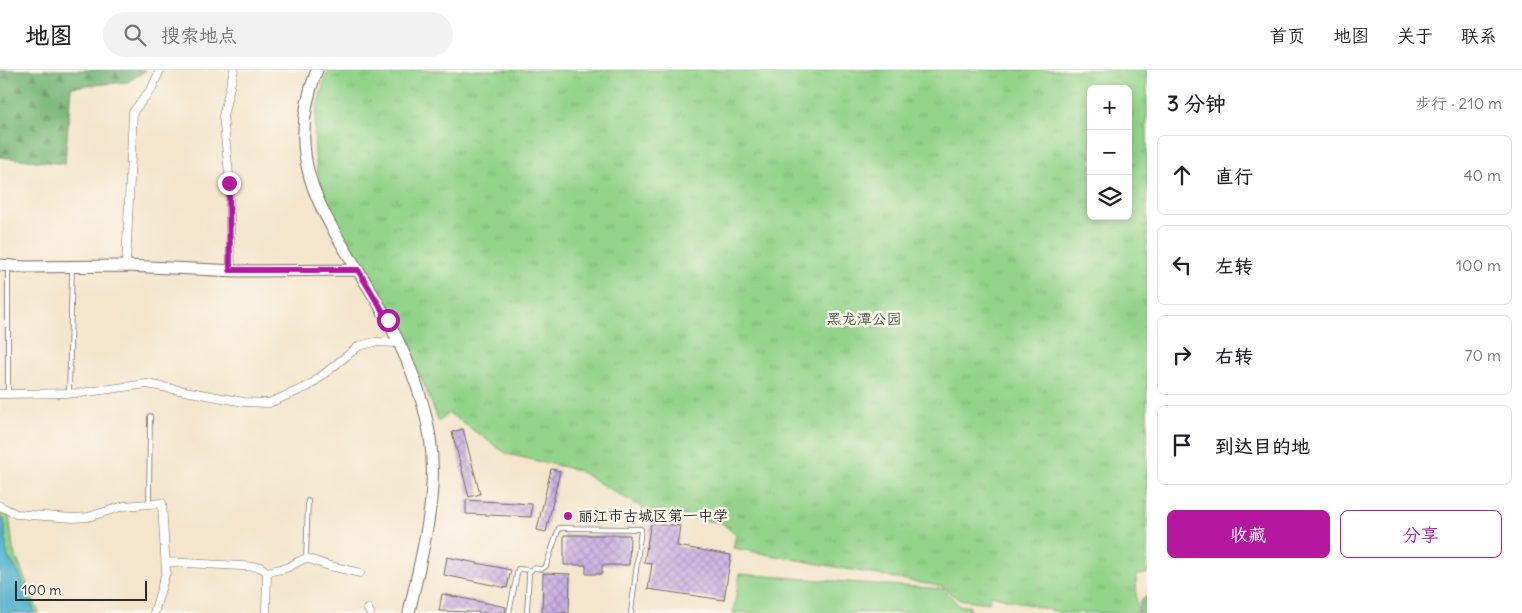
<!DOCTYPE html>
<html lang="zh">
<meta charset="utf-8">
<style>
:root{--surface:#fff;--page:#f2f2f2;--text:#202124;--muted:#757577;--line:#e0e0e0;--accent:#b5179e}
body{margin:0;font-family:Delius,"LXGW WenKai TC",sans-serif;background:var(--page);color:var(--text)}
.controls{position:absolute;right:15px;top:15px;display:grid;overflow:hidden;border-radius:8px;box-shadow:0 2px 8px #0003}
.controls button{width:45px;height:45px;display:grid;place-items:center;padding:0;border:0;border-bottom:1px solid var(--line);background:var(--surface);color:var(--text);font:25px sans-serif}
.scale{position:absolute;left:15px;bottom:12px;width:132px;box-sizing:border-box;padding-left:5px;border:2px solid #2b2b2b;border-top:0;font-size:14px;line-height:18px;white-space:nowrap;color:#2b2b2b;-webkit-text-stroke:4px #fbf7ec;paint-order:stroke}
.stop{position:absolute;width:15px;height:15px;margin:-11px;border:4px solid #b5179e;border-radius:50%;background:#fff}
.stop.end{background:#b5179e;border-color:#fff;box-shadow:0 1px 5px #0008}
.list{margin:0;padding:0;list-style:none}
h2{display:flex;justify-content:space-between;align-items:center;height:65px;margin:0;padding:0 20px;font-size:21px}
h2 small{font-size:16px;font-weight:400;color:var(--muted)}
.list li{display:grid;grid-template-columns:32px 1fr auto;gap:15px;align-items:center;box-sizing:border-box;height:80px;margin:0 10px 10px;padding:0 10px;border:1px solid var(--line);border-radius:8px}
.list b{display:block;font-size:19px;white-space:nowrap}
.list em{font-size:16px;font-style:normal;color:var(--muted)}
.actions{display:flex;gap:10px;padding:15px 20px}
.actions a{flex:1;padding:11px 0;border:1px solid var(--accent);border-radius:8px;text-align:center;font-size:18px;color:var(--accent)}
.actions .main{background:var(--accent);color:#fff}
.icon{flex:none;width:28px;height:28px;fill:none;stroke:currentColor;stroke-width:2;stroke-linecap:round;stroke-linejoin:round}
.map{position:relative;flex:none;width:1147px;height:543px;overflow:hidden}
header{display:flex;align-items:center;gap:30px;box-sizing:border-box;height:70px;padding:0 25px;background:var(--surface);border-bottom:1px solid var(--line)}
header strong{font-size:24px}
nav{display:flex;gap:28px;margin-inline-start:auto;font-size:18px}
.search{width:350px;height:45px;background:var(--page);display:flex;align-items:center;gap:12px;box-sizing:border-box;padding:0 18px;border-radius:28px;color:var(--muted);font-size:19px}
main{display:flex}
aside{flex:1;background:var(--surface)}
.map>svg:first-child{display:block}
.forest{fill:url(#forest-firs);stroke:#507050}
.park{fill:url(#park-tufts);stroke:#5e7f5a;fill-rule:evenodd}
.pitch{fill:#92d389;stroke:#5e7f5a}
.water{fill:#52b4d1;stroke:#3e707e}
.building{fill:url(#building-cross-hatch)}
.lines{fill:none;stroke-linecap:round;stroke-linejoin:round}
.lane-casing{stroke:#716c63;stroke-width:5.5}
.street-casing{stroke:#716c63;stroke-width:9}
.secondary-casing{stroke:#716c63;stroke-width:13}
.lane{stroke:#fff;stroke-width:4}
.street{stroke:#fff;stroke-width:8}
.secondary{stroke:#fff;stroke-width:11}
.route{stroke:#b5179e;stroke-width:6}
.poi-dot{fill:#b5179e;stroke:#fbf7ec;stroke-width:2}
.labels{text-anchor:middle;stroke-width:5;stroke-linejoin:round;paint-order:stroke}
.park-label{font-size:15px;fill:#4a5d47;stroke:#fbf7ec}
.poi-label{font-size:15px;fill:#2b2b2b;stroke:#fbf7ec;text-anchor:start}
</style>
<header>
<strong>地图</strong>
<div class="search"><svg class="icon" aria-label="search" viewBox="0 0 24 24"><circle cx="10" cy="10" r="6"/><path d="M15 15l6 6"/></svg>搜索地点</div>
<nav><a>首页</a><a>地图</a><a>关于</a><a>联系</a></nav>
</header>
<main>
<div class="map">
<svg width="1147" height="543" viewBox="0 0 1147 543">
<defs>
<pattern id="forest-firs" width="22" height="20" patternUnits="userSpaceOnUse" patternTransform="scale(1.25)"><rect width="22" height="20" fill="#75b575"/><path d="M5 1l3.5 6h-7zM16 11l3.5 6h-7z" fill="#609360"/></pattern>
<pattern id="park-tufts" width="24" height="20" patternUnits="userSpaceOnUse" patternTransform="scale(1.25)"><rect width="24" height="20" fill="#92d389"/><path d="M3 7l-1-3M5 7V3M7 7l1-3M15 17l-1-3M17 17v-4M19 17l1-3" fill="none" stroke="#7eb576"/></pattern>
<pattern id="building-cross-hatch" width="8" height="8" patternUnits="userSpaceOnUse" patternTransform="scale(1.25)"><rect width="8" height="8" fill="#cbafe3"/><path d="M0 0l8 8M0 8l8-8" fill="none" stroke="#a58fb8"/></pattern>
</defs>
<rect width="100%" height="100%" fill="#fbf7ec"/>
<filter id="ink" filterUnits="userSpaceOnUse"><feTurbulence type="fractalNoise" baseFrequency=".02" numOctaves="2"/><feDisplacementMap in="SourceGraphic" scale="10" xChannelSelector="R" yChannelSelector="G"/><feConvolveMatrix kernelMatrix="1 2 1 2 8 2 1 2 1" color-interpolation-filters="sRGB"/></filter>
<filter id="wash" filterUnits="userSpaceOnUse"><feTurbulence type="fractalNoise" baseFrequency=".0096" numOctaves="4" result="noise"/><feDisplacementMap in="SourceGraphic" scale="20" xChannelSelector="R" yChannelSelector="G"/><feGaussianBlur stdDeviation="1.12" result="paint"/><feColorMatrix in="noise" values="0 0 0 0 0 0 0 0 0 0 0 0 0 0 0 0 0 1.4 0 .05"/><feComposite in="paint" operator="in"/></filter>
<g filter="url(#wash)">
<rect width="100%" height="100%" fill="#f4e5cc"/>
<!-- forest -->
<path class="forest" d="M0 0H146L128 12 71 17 65 94 0 87Z
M1147 526V543H1138L1140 531Z"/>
<!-- park -->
<path class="park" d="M329 0H1147V504L1136 505 1137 543H1061L991 525 989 533 958 529 943 517 733 478 736 465 722 453 646 440 577 400 507 384 449 343 439 352C422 308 404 266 381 224 367 197 348 173 333 147 310 102 308 46 329 0ZM1091 19H1128V146H1091Z
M0 441 9 444 13 479 39 543H0Z"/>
<!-- pitch -->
<path class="pitch" d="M740 504 943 519 960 536H970V543H733Z"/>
<!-- water -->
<path class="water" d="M0 448 4 449 7 485 20 505 35 543H0Z"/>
<g id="blocks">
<!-- building -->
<path class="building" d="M463 359 480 424 469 427 452 362Z
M551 399 560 401 546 462 537 460Z
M466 430 532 434 531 447 466 444Z
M651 452 680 456 677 476 731 485 724 530 648 519 652 494 644 493Z
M564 465H630L629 495H602V504H586V495H564Z
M447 487 511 500 507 518 444 505Z
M543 503 570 504 569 543H542Z
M442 524 506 537 505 543 439 541Z"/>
</g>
</g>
<g filter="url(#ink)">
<use href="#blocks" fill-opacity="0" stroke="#716c63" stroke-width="1"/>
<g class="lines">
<defs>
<path id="lane" d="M69 323 72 198
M8 324V198
M149 433 150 346
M306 488 308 431
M509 543 518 499 531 500
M527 543 529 503 533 498 542 499 546 496 559 458 641 459 631 543"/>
<path id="street" d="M126 196 133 42 152 18 160 0
M231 200 229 104 223 46 234 0
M0 324 80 323 147 314 244 332 269 333 309 316 359 276 375 272 399 273
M0 436 16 444 73 448 88 447 124 436 162 433 166 502 154 543
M166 492 260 497 267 502 286 498 306 488 326 495 360 503
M368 539 370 543
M266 543 267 502"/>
<path id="secondary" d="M317 0C278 98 332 155 378 233 401 273 423 322 430 367 439 427 421 486 409 543
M0 195 24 197 126 196 238 201 358 200"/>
</defs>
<!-- lane casing -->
<use href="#lane" class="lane-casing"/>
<!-- street casing -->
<use href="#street" class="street-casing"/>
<!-- secondary casing -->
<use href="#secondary" class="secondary-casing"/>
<!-- lane -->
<use href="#lane" class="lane"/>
<!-- street -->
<use href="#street" class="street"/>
<!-- secondary -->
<use href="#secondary" class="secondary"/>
</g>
</g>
<g class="lines" filter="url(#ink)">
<!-- route -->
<path class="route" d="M229 113 230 200H358L388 250"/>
</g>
<!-- markers -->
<circle class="poi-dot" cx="568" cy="446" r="5"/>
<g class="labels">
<!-- park labels -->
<g class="park-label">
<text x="864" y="254">黑龙潭公园</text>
</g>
<!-- poi labels -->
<g class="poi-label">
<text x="578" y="451">丽江市古城区第一中学</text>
</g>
</g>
</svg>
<div class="controls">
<button>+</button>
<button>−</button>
<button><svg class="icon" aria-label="layers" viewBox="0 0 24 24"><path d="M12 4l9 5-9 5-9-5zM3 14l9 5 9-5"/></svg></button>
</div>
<div class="scale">100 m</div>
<div class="stop" style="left:388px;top:250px"></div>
<div class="stop end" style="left:229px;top:113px"></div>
</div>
<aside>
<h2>3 分钟<small>步行 · 210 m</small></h2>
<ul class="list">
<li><svg class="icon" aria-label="ahead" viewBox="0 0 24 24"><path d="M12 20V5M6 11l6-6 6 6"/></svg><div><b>直行</b></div><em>40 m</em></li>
<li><svg class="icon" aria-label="left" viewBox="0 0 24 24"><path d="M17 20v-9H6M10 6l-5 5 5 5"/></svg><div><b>左转</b></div><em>100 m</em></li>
<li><svg class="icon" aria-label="right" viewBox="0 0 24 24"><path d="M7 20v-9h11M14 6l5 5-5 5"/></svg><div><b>右转</b></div><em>70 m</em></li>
<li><svg class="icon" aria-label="arrive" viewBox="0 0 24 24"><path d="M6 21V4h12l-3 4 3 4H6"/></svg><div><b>到达目的地</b></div></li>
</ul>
<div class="actions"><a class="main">收藏</a><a>分享</a></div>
</aside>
</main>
